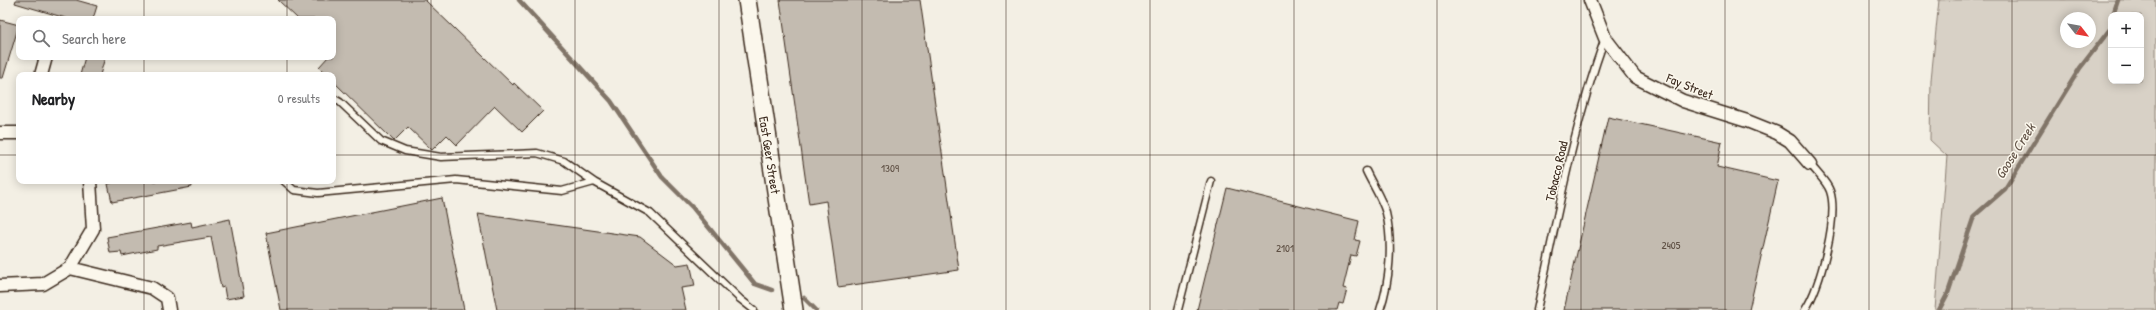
<!DOCTYPE html>
<meta charset="utf-8">
<style>
:root{--surface:#fff;--page:#f2f2f2;--text:#202124;--muted:#757577;--line:#e0e0e0}
body{margin:0;font-family:"Patrick Hand",sans-serif;background:var(--page);color:var(--text)}
.controls{position:absolute;right:12px;top:12px;display:grid;overflow:hidden;border-radius:8px;box-shadow:0 2px 10px #0003}
.controls button{width:36px;height:36px;display:grid;place-items:center;padding:0;border:0;border-bottom:1px solid var(--line);background:var(--surface);color:var(--text);font:20px sans-serif}
.compass{position:absolute;left:2060px;top:12px;width:36px;height:36px;border-radius:50%;background:var(--surface);box-shadow:0 2px 10px #0003;rotate:121deg}
.list{margin:0;padding:0;list-style:none}
h2{display:flex;justify-content:space-between;align-items:center;height:52px;margin:0;padding:0 16px;font-size:17px}
h2 small{font-size:13px;font-weight:400;color:var(--muted)}
.icon{flex:none;width:22px;height:22px;fill:none;stroke:currentColor;stroke-width:2;stroke-linecap:round;stroke-linejoin:round}
.map{position:relative;flex:none;width:2156px;height:310px;overflow:hidden}
.search{position:absolute;background:var(--surface);box-shadow:0 2px 10px #0003;left:16px;top:16px;width:320px;height:44px;display:flex;align-items:center;gap:10px;box-sizing:border-box;padding:0 14px;border-radius:8px;color:var(--muted);font-size:15px}
.panel{position:absolute;background:var(--surface);box-shadow:0 2px 10px #0003;left:16px;top:72px;width:320px;height:112px;border-radius:8px}
.map>svg:first-child{display:block}
.green{fill:#d8d1c6;stroke:#8a7e72;fill-rule:evenodd}
.lines{fill:none;stroke-linecap:round;stroke-linejoin:round}
.stream{stroke:#817468;stroke-width:4.5}
.building{fill:#c3bbb0;stroke:#3b2a1e}
.lane-casing{stroke:#3b2a1e;stroke-width:9}
.street-casing{stroke:#3b2a1e;stroke-width:15}
.secondary-casing{stroke:#3b2a1e;stroke-width:20}
.lane{stroke:#fbf7ec;stroke-width:6}
.street{stroke:#fbf7ec;stroke-width:12}
.secondary{stroke:#fbf7ec;stroke-width:17}
.grid{fill:none;stroke:#3b2a1e;stroke-width:1;stroke-opacity:0.55}
.labels{text-anchor:middle;stroke-width:3;stroke-linejoin:round;paint-order:stroke}
.number-label{font-size:11px;fill:#5d4e42}
.street-label{font-size:13px;fill:#3b2a1e;stroke:#fbf7ec}
.water-label{font-size:14px;font-style:italic;fill:#645549;stroke:#fbf7ec}
</style>
<div class="map">
<svg width="2156" height="310" viewBox="0 0 2156 310">
<rect width="100%" height="100%" fill="#f3efe4"/>
<filter id="ink" filterUnits="userSpaceOnUse"><feTurbulence type="fractalNoise" baseFrequency=".025" numOctaves="2"/><feDisplacementMap in="SourceGraphic" scale="8" xChannelSelector="R" yChannelSelector="G"/><feConvolveMatrix kernelMatrix="1 2 1 2 8 2 1 2 1" color-interpolation-filters="sRGB"/></filter>
<g filter="url(#ink)">
<!-- green -->
<path class="green" d="M1939 0H2156V310H1935L1947 156 1930 140 1931 80ZM2111 15H2141V81H2111ZM2066 18H2090V42H2066Z"/>
<g class="lines">
<!-- stream -->
<path class="stream" d="M519 0 611 101 662 177 693 208 755 284 772 290
M2113 15 2118 0
M804 298 816 310
M1939 310 1948 293 1974 216 2005 189 2080 68 2111 28"/>
</g>
<!-- building -->
<path class="building" d="M16 0H76L97 6 93 19H69L15 3Z
M278 0H425L513 85 514 83 543 111 522 132 495 106 457 145 447 135 432 150 408 127 394 141 333 81V75H327L319 67 328 57H333V19H298Z
M780 0H920L959 270 838 287 826 201 809 204Z
M0 20 19 25 3 78H0Z
M85 57H105L100 75H80Z
M1608 117 1722 142 1717 167 1778 181 1749 310H1564Z
M117 181H191L192 187 112 202 108 184Z
M1227 188 1359 221 1355 240 1360 241 1356 256 1351 255 1343 288 1347 289 1343 304 1339 303 1337 310H1197Z
M442 198 464 310H281L266 233Z
M478 214 640 237 677 265 690 263 695 286 681 288 686 310H497Z
M230 219 244 296 226 299 224 287 221 288 211 237 157 246V249L122 256 121 252 110 253 107 237 191 222 192 227Z"/>
<g class="lines">
<defs>
<path id="lane" d="M333 98 340 102 381 141 405 151 441 157 537 153 564 161 594 182 650 213 740 299 754 310
M1366 171C1372 184 1382 199 1386 213 1393 243 1390 281 1380 310
M284 181 294 190 318 193 456 180 562 191 594 182
M1178 310 1211 181
M1537 310C1557 219 1573 126 1605 38
M1805 310C1820 287 1839 217 1830 191 1827 182 1816 172 1810 164"/>
<path id="street" d="M1590 0 1605 38 1635 77 1683 101 1747 121 1777 133 1790 141 1810 164
M41 75 46 57
M0 133H19
M70 268 152 288 167 298 169 310
M0 286 43 284 70 268 93 229 90 181"/>
<path id="secondary" d="M747 0 794 310"/>
</defs>
<!-- lane casing -->
<use href="#lane" class="lane-casing"/>
<!-- street casing -->
<use href="#street" class="street-casing"/>
<!-- secondary casing -->
<use href="#secondary" class="secondary-casing"/>
<!-- lane -->
<use href="#lane" class="lane"/>
<!-- street -->
<use href="#street" class="street"/>
<!-- secondary -->
<use href="#secondary" class="secondary"/>
</g>
</g>
<!-- grid -->
<path class="grid" d="M144 0V19M287 0V19M431 0V310M575 0V310M719 0V310M862 0V310M1006 0V310M1150 0V310M1294 0V310M1437 0V310M1581 0V310M1725 0V310M1869 0V310M2012 0V310M144 57V75M287 57V75M0 155H19M333 155H2156M144 181V310M287 181V310"/>
<g class="labels">
<!-- number labels -->
<g class="number-label">
<text x="890" y="172">1309</text>
<text x="1671" y="249">2405</text>
<text x="1285" y="252">2101</text>
</g>
<!-- street labels -->
<g class="street-label">
<text transform="translate(1690 86) rotate(22)" y="5">Fay Street</text>
<text transform="translate(770 155) rotate(81)" y="5">East Geer Street</text>
<text transform="translate(1556 171) rotate(-77)" y="5">Tobacco Road</text>
</g>
<!-- water labels -->
<g class="water-label">
<text transform="translate(2015 151) rotate(-58)" y="5">Goose Creek</text>
</g>
</g>
</svg>
<div class="controls">
<button>+</button>
<button>−</button>
</div>
<svg class="compass" viewBox="-18 -18 36 36"><path d="M0-13l5 13h-10z" fill="#e53935"/><path d="M0 13l5-13h-10z" fill="#757577"/></svg>
<div class="search"><svg class="icon" aria-label="search" viewBox="0 0 24 24"><circle cx="10" cy="10" r="6"/><path d="M15 15l6 6"/></svg>Search here</div>
<section class="panel">
<h2>Nearby<small>0 results</small></h2>
<ul class="list">
</ul>
</section>
</div>
